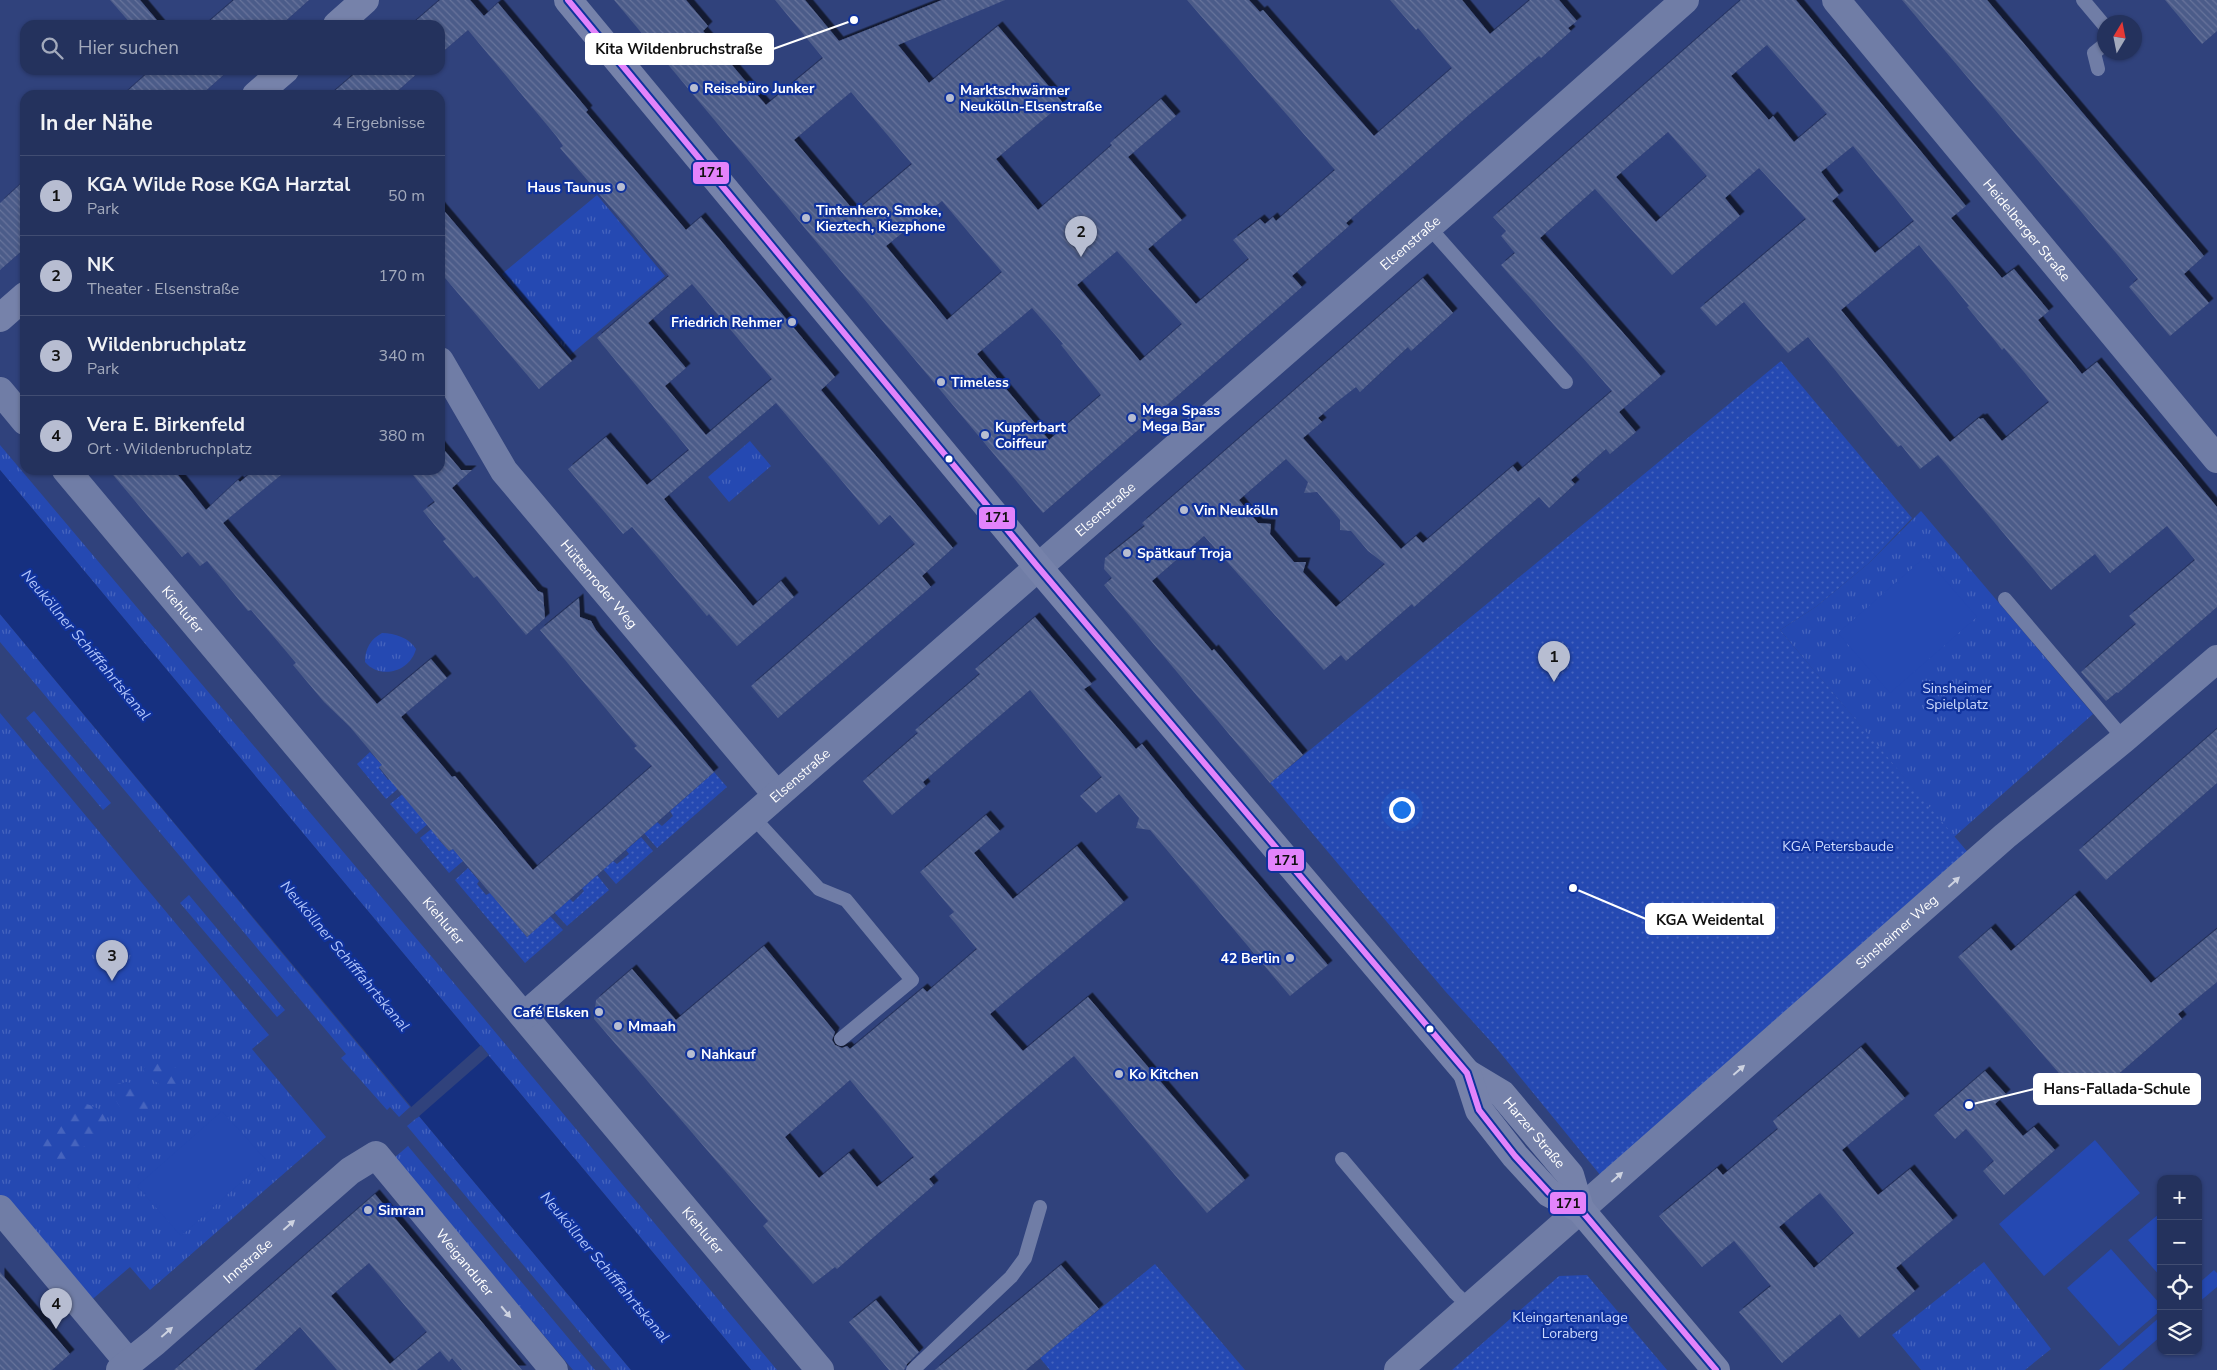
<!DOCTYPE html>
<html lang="de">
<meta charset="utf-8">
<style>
:root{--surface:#24325d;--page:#303e66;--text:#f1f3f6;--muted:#a3aabc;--line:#414d72;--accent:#b7bdd1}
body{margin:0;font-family:"Nunito Sans",sans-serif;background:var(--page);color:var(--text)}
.controls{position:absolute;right:15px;bottom:15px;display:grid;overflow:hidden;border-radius:10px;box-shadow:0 1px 4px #0004}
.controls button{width:45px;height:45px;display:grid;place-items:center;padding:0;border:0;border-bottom:1px solid var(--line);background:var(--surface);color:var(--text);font:25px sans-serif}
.compass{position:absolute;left:2097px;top:15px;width:45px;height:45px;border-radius:50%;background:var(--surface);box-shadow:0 1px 4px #0004;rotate:10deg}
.you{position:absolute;left:1401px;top:809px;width:18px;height:18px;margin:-12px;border:4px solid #fff;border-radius:50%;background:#1a73e8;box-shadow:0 0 0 8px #1a73e833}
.badge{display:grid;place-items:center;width:32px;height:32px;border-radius:50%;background:var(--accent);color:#111;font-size:16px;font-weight:700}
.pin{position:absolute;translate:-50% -41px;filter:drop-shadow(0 1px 2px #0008)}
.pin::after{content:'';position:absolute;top:26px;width:18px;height:15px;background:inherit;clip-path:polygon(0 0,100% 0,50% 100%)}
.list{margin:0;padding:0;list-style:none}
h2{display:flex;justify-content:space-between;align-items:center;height:65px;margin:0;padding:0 20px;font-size:21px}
h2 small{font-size:16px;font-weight:400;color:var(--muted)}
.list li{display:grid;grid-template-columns:32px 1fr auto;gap:15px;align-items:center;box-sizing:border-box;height:80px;padding:0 20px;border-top:1px solid var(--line)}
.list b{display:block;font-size:19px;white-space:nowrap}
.list p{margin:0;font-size:16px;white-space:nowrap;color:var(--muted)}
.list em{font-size:16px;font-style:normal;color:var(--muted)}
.icon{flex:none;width:28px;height:28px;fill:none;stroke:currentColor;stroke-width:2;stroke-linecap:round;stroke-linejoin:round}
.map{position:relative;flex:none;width:2217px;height:1370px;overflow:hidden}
.search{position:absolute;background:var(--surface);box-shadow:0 1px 4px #0004;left:20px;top:20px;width:425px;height:55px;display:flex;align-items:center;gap:12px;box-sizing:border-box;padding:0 18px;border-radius:15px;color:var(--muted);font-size:19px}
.panel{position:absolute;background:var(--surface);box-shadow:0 1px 4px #0004;left:20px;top:90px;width:425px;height:385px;border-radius:15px}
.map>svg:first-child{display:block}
.grass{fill:url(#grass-tufts)}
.forest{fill:url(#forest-firs)}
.garden{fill:url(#garden-dots)}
.pitch{fill:#2549b2}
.water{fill:#163080}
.pier{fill:#30427c}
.building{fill:url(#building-back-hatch);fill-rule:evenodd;filter:url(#shadow)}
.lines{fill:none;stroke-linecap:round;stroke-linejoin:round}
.lane{stroke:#707da6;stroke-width:14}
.street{stroke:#707da6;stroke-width:28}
.secondary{stroke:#7682aa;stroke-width:28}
.bus-1-casing{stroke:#10329c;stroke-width:10}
.bus-1{stroke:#e383fb;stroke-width:6}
.oneway{fill:#cdd2e0}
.poi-dot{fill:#b7bdd1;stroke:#10329c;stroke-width:2}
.bus-dot{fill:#fff;stroke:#10329c;stroke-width:2}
.labels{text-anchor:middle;stroke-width:4.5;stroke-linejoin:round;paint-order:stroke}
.poi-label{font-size:14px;font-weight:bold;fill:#fff;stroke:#10329c;text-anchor:start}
.street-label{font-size:14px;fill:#fff;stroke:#10329c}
.park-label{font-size:14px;fill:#cddafe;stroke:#10329c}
.water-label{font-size:15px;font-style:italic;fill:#b1c5fb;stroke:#10329c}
.leader{fill:none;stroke:#fff;stroke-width:2}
.callout-dot{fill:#fff;stroke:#10329c;stroke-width:2}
.callout{fill:#fff;stroke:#fff;stroke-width:2}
.callout-label{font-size:15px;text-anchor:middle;font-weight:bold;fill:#111}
.line-badge{stroke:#10329c;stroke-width:2}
.pale-badge-label{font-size:14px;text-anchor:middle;font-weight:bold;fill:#111}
</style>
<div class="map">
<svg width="2217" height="1370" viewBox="0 0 2217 1370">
<defs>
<pattern id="grass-tufts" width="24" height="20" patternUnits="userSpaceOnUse" patternTransform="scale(1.25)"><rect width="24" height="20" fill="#2549b2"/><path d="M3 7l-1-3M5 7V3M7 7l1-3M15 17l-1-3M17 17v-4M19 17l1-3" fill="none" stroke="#4664be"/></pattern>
<pattern id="forest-firs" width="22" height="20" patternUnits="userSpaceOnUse" patternTransform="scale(1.25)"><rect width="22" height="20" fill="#2549b2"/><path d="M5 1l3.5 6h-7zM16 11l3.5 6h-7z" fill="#4664be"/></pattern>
<pattern id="garden-dots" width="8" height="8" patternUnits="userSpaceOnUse" patternTransform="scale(1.25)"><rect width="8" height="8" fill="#2549b2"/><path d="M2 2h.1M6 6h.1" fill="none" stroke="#4664be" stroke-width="1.8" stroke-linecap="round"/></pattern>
<pattern id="building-back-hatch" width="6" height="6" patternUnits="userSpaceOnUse" patternTransform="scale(1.25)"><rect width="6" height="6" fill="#4c5b89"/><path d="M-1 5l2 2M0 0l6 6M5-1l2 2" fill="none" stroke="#67749b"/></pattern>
<filter id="shadow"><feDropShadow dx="4.5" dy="-4.5" stdDeviation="0" flood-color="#0009"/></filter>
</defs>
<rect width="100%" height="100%" fill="#30427c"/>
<!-- grass -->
<path class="grass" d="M597 195 665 276 570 355 502 274Z
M750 441 771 466 729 502 708 477Z
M0 445 491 1027 777 1370H751L0 470Z
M1921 511 2093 714 1954 837 1780 630 1817 606 1869 563Z
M0 614 410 1107 399 1117 390 1107 387 1110 341 1058 346 1054 0 642Z
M382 633C395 633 409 638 416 649 410 672 380 680 365 662 365 648 371 639 382 633Z
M34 711 111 803 103 810 26 718Z
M0 713 269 1035 252 1049 326 1137 150 1290 130 1267 88 1303 0 1198Z
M189 895 285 1010 277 1017 180 903Z
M419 1116 631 1370H611L407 1126Z
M408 1146 595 1370H573L394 1158Z
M1984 1262 2051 1349 2025 1370H1921L1892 1335Z"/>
<!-- forest -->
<path class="forest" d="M156 1060 169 1063 181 1072 179 1081 174 1088C161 1089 152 1079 143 1070L147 1062Z
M126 1082 138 1084 150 1092 152 1102 144 1115C127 1113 116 1110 114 1091L117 1084Z
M80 1102C93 1106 102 1108 108 1121 102 1137 96 1143 79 1148L73 1162 58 1168 44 1157 40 1141C49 1123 63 1111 80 1102Z"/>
<!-- garden -->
<path class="garden" d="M1781 361 1912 518 1869 563 1817 606 1780 630 1971 856 1601 1176 1494 1045 1445 991 1270 783Z
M370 752 382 765 379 768 388 780 392 777 400 787 386 799 357 764Z
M714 772 727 787 657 848 644 833 657 822 662 826 673 816 670 811Z
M405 792C410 806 417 814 430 822L416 834 390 804Z
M434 827 442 836 439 840 449 851 453 849 463 861 449 873 420 838Z
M641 837 653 851 616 884 603 869 613 861 617 864 629 854 626 850Z
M468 868 479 881 477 884 486 895 490 893 527 937 550 916 563 930 525 963 455 880Z
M597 875 609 890 567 926 554 912 569 898 573 902 584 891 581 887Z
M1155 1264 1245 1370H1050L1040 1358Z
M1587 1275 1667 1370H1452L1559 1276Z"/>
<!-- pitch -->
<path class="pitch" d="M1925 557 1977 617 1890 693 1838 633Z
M222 1111 266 1160 181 1236 137 1186Z
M2095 1140 2140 1193 2044 1276 1999 1224Z
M2160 1213 2161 1214V1277L2128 1240Z
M2111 1249 2161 1305V1310L2119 1346 2067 1288Z
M2214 1270 2217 1273V1287L2198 1303V1284Z
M2161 1316V1336L2122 1370H2099Z"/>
<!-- water -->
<path class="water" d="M0 470 751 1370H631L0 614Z"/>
<!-- pier -->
<path class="pier" d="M481 1045 489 1055 417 1118 409 1109Z"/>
<!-- building -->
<path class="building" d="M110 0H140L161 25H132Z
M234 0H309L281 25H205Z
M440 0H470L484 16 498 3 588 110 586 112 686 230 701 217 835 377 821 390 953 548 922 576 931 587 778 718 751 686 915 544 890 515 879 525 776 403 664 499 753 606 781 581 794 597 737 646 709 614 707 616 632 527 623 534 568 469 606 437 647 485 689 450 597 338 669 276 560 148 563 146 557 137 468 30 440 54V25H411ZM692 284 772 379 706 435 665 386 686 368 648 323Z
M614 0H686L708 26 703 31 766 105 823 58 775 0H805L839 41 942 0H1005L898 45 929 83 998 26 1063 103 996 159 1038 210 1112 145 1110 143 1161 99 1176 116 1128 157 1182 220 1148 249 1196 304 1249 259 1233 240 1260 219 1265 224 1273 217 1276 221 1335 170 1187 0H1249L1260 12 1263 10 1374 136 1452 68 1418 28 1416 30 1390 0H1462L1490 34 1530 0H1559L1577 21 1568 28 1571 31 1541 58 1539 56 1471 113 1346 223 1349 226 1292 276 1302 287 1043 513ZM851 92 912 164 855 212 794 140ZM942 201 1002 272 947 320 886 246ZM1117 251 1182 324 1140 361 1077 285ZM1032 308 1063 344 1061 345 1101 395 1049 440 977 354Z
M1741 0H1796L1966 206 1951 218 2002 278 2014 269 2049 311 2038 320 2082 374 2097 362 2217 507V607L2118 693 2117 692 2106 701 2081 672 2136 624 2129 616 2195 560 2167 526 2110 573 2095 554 2051 590 1938 455 1920 469 1901 445 1898 447 1808 337 1788 353 1744 302 1716 326 1700 308 1806 219 1759 168 1725 198 1740 216 1672 275 1595 189 1540 238 1661 376 1619 412 1636 432 1610 454 1606 449 1571 480 1575 484 1549 508 1539 497 1414 607 1412 604 1346 661 1341 655 1324 670 1204 536 1152 581 1212 651 1214 649 1303 755 1270 783 1104 585 1112 578 1104 569 1105 558 1145 526 1142 523 1423 278 1453 313 1411 351 1408 347 1360 392 1356 387 1338 401 1318 418 1322 422 1303 438 1401 549 1416 536 1423 543 1513 466 1518 472 1612 391 1501 265 1515 253 1501 236 1506 231 1493 217ZM1767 45 1827 114 1794 142 1773 116 1769 120 1731 76ZM1668 132 1707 176 1656 222 1616 177ZM1853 146 1914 221 1875 253 1832 201 1839 195 1821 172ZM1919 245 1961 296 1969 306 1967 307 1996 342 2002 350 2004 348 2049 402 2002 441 1983 418 1980 419 1979 418 1950 442 1841 310ZM1286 459 1308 482 1304 493 1317 492 1340 520V530L1351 531 1368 551 1385 564 1336 607 1303 572 1306 562H1294L1270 534 1271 524 1258 523 1239 500Z
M1902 0H1987L2204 256 2184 274 2209 303 2170 336 2129 287 2138 279Z
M2165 0H2217V31L2202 44Z
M151 70H229L201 95H123Z
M359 70H421L393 95H330Z
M25 180V248L0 270V203Z
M440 206 572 361 539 389 440 272Z
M440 445 461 470H472L452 488 538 591 543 593 545 618 526 635 477 576 474 578 443 541 446 539 423 511 435 502 409 470H440Z
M109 470H174L206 510 238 480 240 482 254 470H287L223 523 377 704 431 659 447 678 401 717 452 777 455 776 533 870 652 766 634 748 637 746 540 630 579 598 580 617 591 621 596 630 714 772 527 937 453 849 449 851 437 837 379 767 382 765 350 727 324 702 293 665 296 663 251 610 248 611 207 561 200 566 188 552 182 557Z
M1035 617 1092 684 1084 689 1136 749 1142 744 1186 798 1328 965 1290 996 1150 830 1136 828 1139 818 1119 794 1096 813 1080 796 1102 777 1030 690 923 782 926 786 892 815 863 781 918 733 915 730 980 674 975 669Z
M2217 729V783L2106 880 2079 850Z
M986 815 1000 831 974 853 1013 899 1077 846 1124 902 990 1014 1023 1051 1088 997 1245 1180 1207 1213 1074 1056 929 1179 934 1185 837 1269 835 1267 813 1284 763 1226 768 1221 594 1019 596 1000 632 969 676 1020 764 946 835 1032 832 1040 835 1045 842 1048 847 1046 850 1049 923 988 927 992 977 949 949 916 954 912 920 872ZM850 1080 914 1157 877 1187 849 1153 819 1178 785 1137Z
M2075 895 2151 983 2217 929V982L2178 1014 2182 1019 2085 1103 1958 957 1991 928 2011 951Z
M1861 1047 1905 1098 1842 1150 1878 1195 1910 1169 1953 1220 1896 1268 1915 1291 1859 1338 1840 1314 1782 1363 1739 1312 1771 1286 1734 1241 1702 1267 1659 1216 1717 1168 1723 1175 1778 1129 1773 1121ZM1820 1193 1854 1233 1814 1268 1779 1227Z
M1985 1071 2006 1094 1995 1104 2023 1136 2034 1127 2055 1150 2004 1195 1983 1171 1994 1161 1966 1129 1955 1139 1934 1115Z
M375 1194 522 1370H462L452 1358 449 1362 440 1351 417 1370H337L300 1327 254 1370H174ZM369 1263 427 1332 390 1364 331 1296Z
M1061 1265 1099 1309 1026 1370H935Z
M0 1272 70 1354 52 1370H0Z
M876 1300 919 1352 907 1364 904 1370H889L849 1322Z"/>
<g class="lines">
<!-- lane -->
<path class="lane" d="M2083 0 2104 25
M2098 69 2094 53 2104 45
M1428 226 1566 382
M2005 599 2124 739
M752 816 819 889 846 900 912 980 841 1039
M1342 1159 1455 1293 1470 1307
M913 1370 1011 1277 1025 1258 1040 1207"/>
<!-- street -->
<g class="street">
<path id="s1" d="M1836 0 2217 459"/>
<path id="s2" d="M440 361 504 471 776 794"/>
<path d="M0 391 25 421"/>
<path id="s3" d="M66 470 820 1370"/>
<path id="s4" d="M524 1016 1458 201 1685 0"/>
<path d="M0 1209 129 1363"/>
<path id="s5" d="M120 1370 155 1342 350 1171 376 1155 554 1370"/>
<path id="s6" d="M1398 1370 2005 836 2124 739 2217 659"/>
</g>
<!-- secondary -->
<g class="secondary">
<path id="s7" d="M568 0 1038 567 1467 1073 1502 1094 1570 1175 1580 1209"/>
<path d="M337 25 365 0"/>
<path d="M256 95 285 70"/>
<path d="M0 318 25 296"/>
<path d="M1467 1073 1479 1110 1515 1156 1549 1193 1580 1209 1716 1370"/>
</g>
<defs>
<path id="bus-1" d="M568 0 1038 567 1467 1073 1479 1110 1515 1156 1549 1193 1580 1209 1716 1370"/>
</defs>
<!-- bus-1 casing -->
<use href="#bus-1" class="bus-1-casing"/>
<!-- bus-1 -->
<use href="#bus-1" class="bus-1"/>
</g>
<!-- one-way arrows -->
<defs><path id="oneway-solid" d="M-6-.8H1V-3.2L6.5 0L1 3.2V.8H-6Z" transform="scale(1.25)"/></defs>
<g class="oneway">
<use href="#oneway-solid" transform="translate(1954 882) rotate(-42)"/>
<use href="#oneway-solid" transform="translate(1739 1070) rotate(-41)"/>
<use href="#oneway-solid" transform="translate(1617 1177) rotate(-41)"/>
<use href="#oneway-solid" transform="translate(289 1225) rotate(-41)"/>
<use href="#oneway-solid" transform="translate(506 1312) rotate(50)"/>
<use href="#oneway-solid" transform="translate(167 1332) rotate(-41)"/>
</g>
<!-- markers -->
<g class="poi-dot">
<circle cx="694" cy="88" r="5"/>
<circle cx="950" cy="98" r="5"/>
<circle cx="621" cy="187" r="5"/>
<circle cx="806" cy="218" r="5"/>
<circle cx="792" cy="322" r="5"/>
<circle cx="941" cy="382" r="5"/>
<circle cx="1132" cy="418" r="5"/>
<circle cx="985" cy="435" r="5"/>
<circle cx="1184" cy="510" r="5"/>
<circle cx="1127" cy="553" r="5"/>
<circle cx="1290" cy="958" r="5"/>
<circle cx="599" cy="1012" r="5"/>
<circle cx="618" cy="1026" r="5"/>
<circle cx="691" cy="1054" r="5"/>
<circle cx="1119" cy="1074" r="5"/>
<circle cx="368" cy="1210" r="5"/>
</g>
<g class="bus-dot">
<circle cx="949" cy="459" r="4.5"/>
<circle cx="1430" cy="1029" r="4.5"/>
</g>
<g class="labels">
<!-- poi labels -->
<g class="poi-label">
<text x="704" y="93">Reisebüro Junker</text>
<text x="960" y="95">Marktschwärmer<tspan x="960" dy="16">Neukölln-Elsenstraße</tspan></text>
<text x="611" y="192" text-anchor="end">Haus Taunus</text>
<text x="816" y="215">Tintenhero, Smoke,<tspan x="816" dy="16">Kieztech, Kiezphone</tspan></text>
<text x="782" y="327" text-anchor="end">Friedrich Rehmer</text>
<text x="951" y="387">Timeless</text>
<text x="1142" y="415">Mega Spass<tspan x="1142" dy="16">Mega Bar</tspan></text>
<text x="995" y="432">Kupferbart<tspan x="995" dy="16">Coiffeur</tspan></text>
<text x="1194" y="515">Vin Neukölln</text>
<text x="1137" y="558">Spätkauf Troja</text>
<text x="1280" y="963" text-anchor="end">42 Berlin</text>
<text x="589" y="1017" text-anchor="end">Café Elsken</text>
<text x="628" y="1031">Mmaah</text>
<text x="701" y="1059">Nahkauf</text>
<text x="1129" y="1079">Ko Kitchen</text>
<text x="378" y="1215">Simran</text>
</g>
<!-- street labels -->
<g class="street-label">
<text dy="5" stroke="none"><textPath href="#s1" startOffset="299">Heidelberger Straße</textPath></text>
<text dy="5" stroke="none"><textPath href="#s4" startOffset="1176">Elsenstraße</textPath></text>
<text dy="5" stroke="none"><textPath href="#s4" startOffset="771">Elsenstraße</textPath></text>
<text dy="5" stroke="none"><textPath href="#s2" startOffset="275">Hüttenroder Weg</textPath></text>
<text dy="5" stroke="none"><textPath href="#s3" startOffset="182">Kiehlufer</textPath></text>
<text dy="5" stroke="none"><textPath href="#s4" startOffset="366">Elsenstraße</textPath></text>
<text dy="5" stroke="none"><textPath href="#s3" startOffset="588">Kiehlufer</textPath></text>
<text dy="5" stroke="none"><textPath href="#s6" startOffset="664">Sinsheimer Weg</textPath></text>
<text dy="5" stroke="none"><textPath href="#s7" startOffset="1491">Harzer Straße</textPath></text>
<text dy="5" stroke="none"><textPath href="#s3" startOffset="992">Kiehlufer</textPath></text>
<text dy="5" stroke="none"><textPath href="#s5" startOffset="168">Innstraße</textPath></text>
<text dy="5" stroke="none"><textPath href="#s5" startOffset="474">Weigandufer</textPath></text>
</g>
<!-- park labels -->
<g class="park-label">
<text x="1957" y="693">Sinsheimer<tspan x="1957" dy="16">Spielplatz</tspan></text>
<text x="1838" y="851">KGA Petersbaude</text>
<text x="1570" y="1322">Kleingartenanlage<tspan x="1570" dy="16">Loraberg</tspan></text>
</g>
<!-- water labels -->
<g class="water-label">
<text transform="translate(86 645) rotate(50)" y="5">Neuköllner Schifffahrtskanal</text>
<text transform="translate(345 956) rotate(50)" y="5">Neuköllner Schifffahrtskanal</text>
<text transform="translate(605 1267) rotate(50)" y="5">Neuköllner Schifffahrtskanal</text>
</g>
</g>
<!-- callouts -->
<path class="leader" d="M854 20L773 49M1573 888L1646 919M1969 1105L2034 1089"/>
<g class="callout-dot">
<circle cx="854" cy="20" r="5"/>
<circle cx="1573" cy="888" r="5"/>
<circle cx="1969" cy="1105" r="5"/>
</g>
<g class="callout">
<rect x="586" y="34" width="187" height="30" rx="5"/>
<rect x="1646" y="904" width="128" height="30" rx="5"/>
<rect x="2034" y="1074" width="166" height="30" rx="5"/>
</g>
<g class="callout-label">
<text x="679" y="54">Kita Wildenbruchstraße</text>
<text x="1710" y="925">KGA Weidental</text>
<text x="2117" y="1094">Hans-Fallada-Schule</text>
</g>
<g class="line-badge">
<rect x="692" y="161" width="38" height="24" rx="5" fill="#e383fb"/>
<rect x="978" y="506" width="38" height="24" rx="5" fill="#e383fb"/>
<rect x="1267" y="848" width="38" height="24" rx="5" fill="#e383fb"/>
<rect x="1549" y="1191" width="38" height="24" rx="5" fill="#e383fb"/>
</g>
<g class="pale-badge-label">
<text x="711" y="177">171</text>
<text x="997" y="522">171</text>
<text x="1286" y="865">171</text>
<text x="1568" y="1208">171</text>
</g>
</svg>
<div class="controls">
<button>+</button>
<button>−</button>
<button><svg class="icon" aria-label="locate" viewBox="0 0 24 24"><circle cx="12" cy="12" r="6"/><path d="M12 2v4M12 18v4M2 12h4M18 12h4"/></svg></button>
<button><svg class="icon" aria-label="layers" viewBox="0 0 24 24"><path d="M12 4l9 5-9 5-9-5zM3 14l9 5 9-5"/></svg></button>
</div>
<svg class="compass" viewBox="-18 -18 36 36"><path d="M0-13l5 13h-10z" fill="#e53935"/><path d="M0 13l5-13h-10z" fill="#a3aabc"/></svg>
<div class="you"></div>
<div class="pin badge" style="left:1554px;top:682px">1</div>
<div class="pin badge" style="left:1081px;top:257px">2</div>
<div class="pin badge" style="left:112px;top:981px">3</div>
<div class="pin badge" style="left:56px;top:1329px">4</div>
<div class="search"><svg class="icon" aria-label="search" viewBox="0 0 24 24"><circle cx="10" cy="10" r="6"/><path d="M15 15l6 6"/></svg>Hier suchen</div>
<section class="panel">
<h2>In der Nähe<small>4 Ergebnisse</small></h2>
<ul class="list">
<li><span class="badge">1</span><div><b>KGA Wilde Rose KGA Harztal</b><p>Park</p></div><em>50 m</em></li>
<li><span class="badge">2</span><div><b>NK</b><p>Theater · Elsenstraße</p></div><em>170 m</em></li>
<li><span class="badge">3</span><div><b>Wildenbruchplatz</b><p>Park</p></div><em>340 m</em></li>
<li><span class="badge">4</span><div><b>Vera E. Birkenfeld</b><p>Ort · Wildenbruchplatz</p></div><em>380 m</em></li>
</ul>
</section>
</div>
